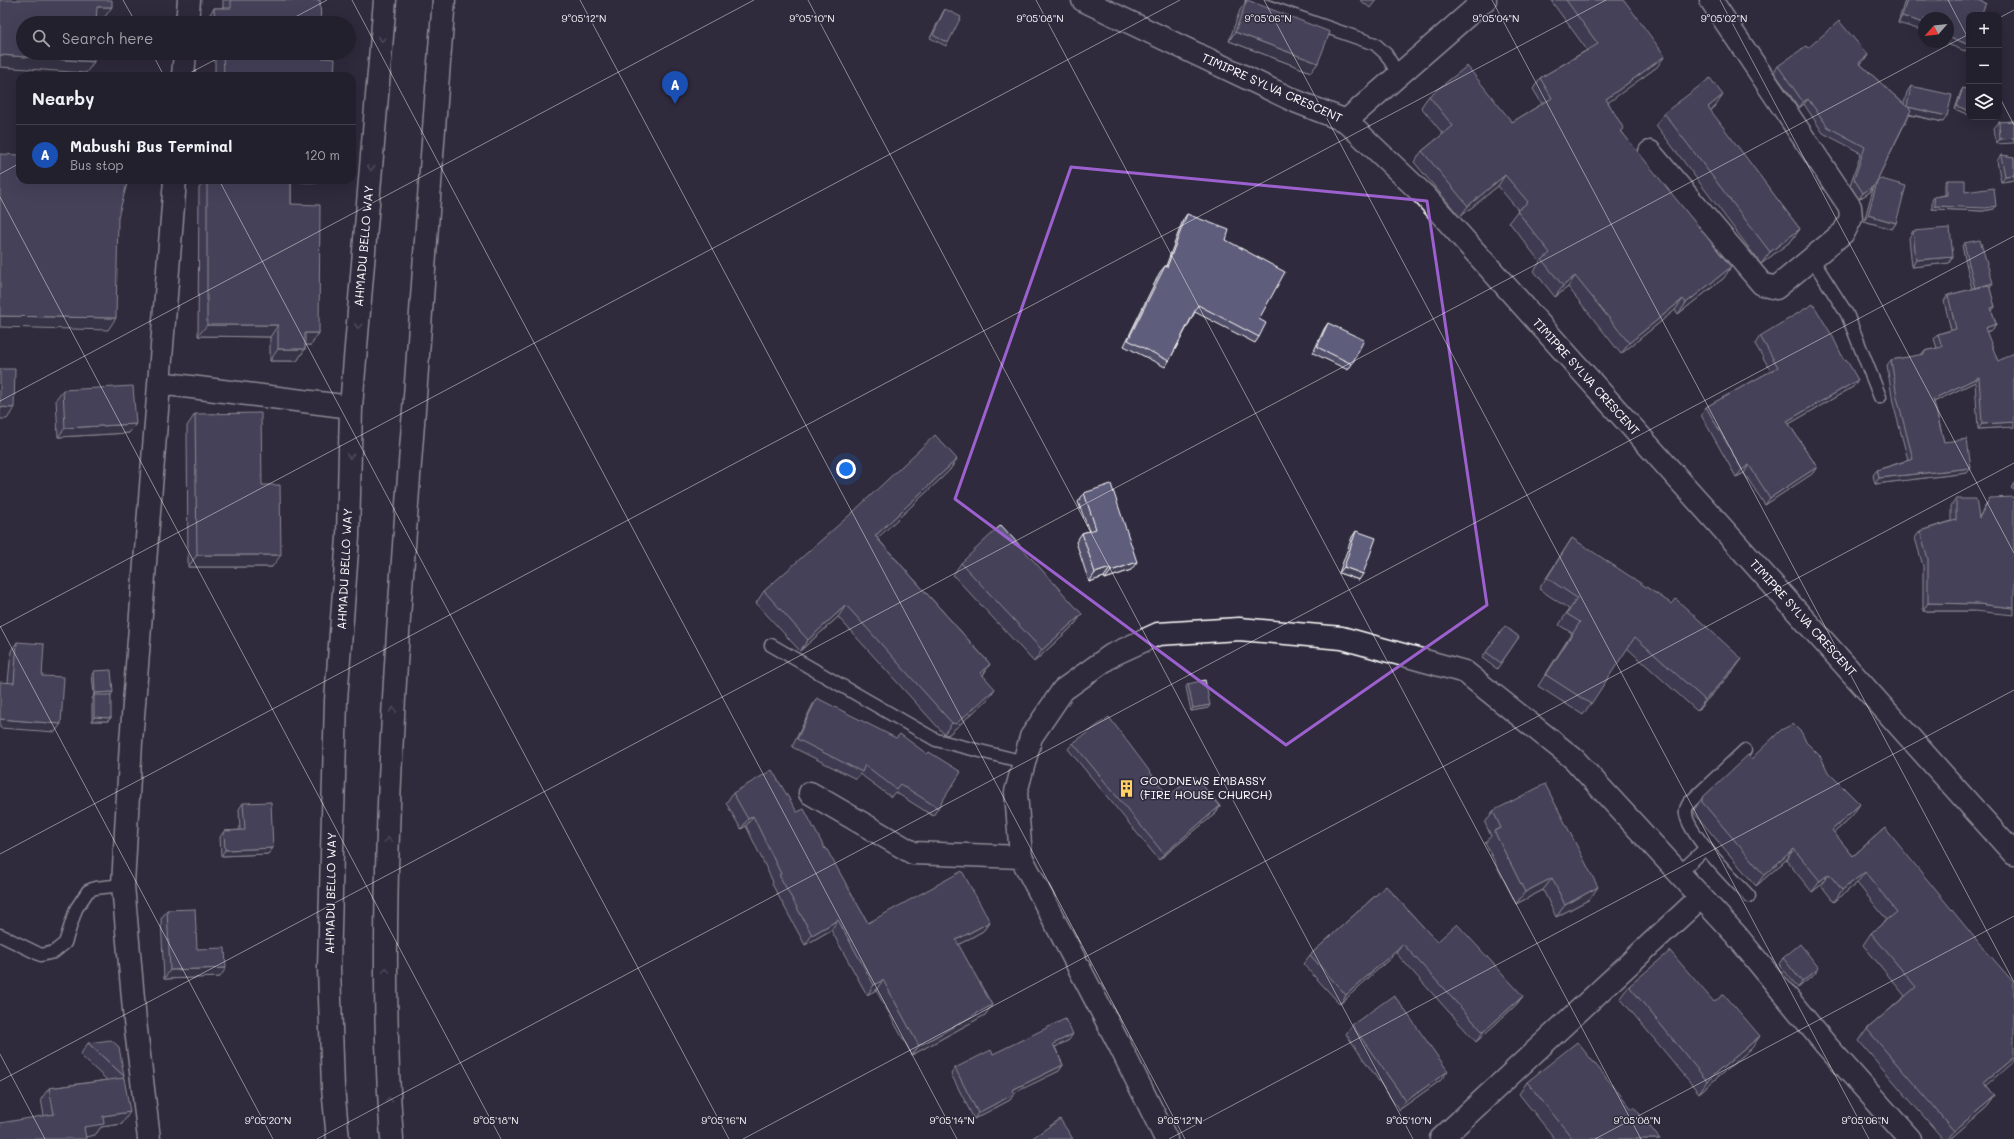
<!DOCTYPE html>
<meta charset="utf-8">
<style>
:root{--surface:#23202e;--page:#2b2836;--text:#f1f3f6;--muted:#a3a3aa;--line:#403e4a;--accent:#8bbbb9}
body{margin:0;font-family:Mali,sans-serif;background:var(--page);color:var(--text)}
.controls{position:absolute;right:12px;top:12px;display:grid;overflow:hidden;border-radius:8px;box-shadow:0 4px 16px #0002}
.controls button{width:36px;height:36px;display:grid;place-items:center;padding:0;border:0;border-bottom:1px solid var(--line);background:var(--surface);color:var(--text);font:20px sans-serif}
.compass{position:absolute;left:1918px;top:12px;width:36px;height:36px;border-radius:50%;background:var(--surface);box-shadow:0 4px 16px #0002;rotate:242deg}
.you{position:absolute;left:846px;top:469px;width:14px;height:14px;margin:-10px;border:3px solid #fff;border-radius:50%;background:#1a73e8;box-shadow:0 0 0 6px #1a73e833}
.badge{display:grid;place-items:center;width:26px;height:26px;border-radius:50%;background:var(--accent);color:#fff;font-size:13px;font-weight:700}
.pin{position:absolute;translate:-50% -33px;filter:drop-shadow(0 1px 2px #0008)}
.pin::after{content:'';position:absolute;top:21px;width:14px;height:12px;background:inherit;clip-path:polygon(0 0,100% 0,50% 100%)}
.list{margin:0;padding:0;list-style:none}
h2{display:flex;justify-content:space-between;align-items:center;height:52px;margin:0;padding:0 16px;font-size:17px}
h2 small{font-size:13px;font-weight:400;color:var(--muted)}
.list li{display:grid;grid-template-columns:26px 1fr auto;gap:12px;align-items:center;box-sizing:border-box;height:60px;padding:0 16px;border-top:1px solid var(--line)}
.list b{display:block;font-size:15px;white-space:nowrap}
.list p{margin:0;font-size:13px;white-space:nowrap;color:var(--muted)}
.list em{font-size:13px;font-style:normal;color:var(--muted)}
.icon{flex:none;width:22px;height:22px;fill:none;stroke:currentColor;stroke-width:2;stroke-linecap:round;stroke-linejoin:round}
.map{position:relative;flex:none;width:2014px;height:1139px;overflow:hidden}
.search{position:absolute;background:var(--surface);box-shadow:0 4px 16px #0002;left:16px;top:16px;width:340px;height:44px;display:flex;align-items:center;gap:10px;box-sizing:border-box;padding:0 14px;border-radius:22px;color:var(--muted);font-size:15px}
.panel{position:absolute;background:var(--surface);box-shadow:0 4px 16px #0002;left:16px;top:72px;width:340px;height:112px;border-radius:12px}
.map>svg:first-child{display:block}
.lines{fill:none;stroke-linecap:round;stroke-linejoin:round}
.lane-casing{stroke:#fff;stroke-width:15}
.street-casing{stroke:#fff;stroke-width:25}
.secondary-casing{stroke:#fff;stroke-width:25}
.primary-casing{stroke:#fff;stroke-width:25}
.lane{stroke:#2f2a3d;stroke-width:12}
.street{stroke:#2f2a3d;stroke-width:22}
.secondary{stroke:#2f2a3d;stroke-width:22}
.primary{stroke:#2f2a3d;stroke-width:22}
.wall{fill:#51506a;stroke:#fff}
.shaded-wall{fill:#424156;stroke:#fff}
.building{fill:#5e5d7b;stroke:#fff}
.oneway{stroke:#6d6a77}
.marked{fill:none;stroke:#9c61cf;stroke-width:3;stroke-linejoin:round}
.ticks{fill:none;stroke:#fff;stroke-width:1;stroke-opacity:0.45}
.labels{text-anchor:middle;stroke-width:3;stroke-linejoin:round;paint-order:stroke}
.street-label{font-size:12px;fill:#fff;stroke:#2f2a3d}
.poi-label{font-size:12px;fill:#fff;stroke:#2f2a3d;text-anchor:start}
.ticks-label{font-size:10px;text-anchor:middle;fill:#fff;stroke:#2f2a3d;stroke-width:3;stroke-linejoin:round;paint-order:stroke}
</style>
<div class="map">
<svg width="2014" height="1139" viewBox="0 0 2014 1139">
<rect width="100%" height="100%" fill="#2f2a3d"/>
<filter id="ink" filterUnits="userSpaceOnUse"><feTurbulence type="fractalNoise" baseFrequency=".025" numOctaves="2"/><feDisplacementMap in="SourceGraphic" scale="8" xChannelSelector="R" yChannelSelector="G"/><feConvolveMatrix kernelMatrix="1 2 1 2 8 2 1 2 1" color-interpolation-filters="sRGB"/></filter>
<g filter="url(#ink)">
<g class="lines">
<defs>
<path id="lane" d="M1252 1 1375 44 1386 54 1395 69 1391 79
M1812 259 1847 314 1880 397
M771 645 936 740 1024 762
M1745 750 1689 803C1687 806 1685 810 1686 814 1688 834 1734 880 1749 896
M1679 873 1706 848
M0 935 41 955 54 952 65 943 76 909 88 891 95 888 123 885"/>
<path id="street" d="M187 23 189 0
M183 76 185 53
M1346 121 1485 0
M1650 152 1762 284 1776 288 1844 232 1851 218 1850 207 1711 0
M159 383 351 407
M810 793 913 853 1021 857
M149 1139 135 1021 123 885 131 742 175 180
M1166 1139 1121 1048 1021 857 1016 792 1031 737 1063 690 1112 655 1158 634 1239 629 1342 638 1465 672 1574 759 1736 935 1826 1045 1910 1139
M1441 1139 1701 897"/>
<path id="secondary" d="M1083 0 1295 101 1346 121 1425 196 2014 854"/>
<path id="primary" d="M338 1139 333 1088 329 968 336 700 348 537 351 407 385 0
M392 1139C385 1050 385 959 387 870 390 734 400 599 410 463 422 309 431 154 444 0"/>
</defs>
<!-- lane casing -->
<use href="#lane" class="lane-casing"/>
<!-- street casing -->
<use href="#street" class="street-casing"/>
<!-- secondary casing -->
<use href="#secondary" class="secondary-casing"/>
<!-- primary casing -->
<use href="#primary" class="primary-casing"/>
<!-- lane -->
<use href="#lane" class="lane"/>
<!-- street -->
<use href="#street" class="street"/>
<!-- secondary -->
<use href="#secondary" class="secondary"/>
<!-- primary -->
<use href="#primary" class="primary"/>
</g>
<!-- wall -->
<path class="wall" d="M223 0H320L321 23H206V20L214 8H223Z
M1247 0 1318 63 1311 72 1229 41 1240 10Z
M1360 0H1376L1370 8Z
M1553 0H1624L1657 67 1608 102 1622 132 1724 278 1678 314 1675 310 1621 354 1568 287 1555 297 1534 271 1540 262 1509 222 1518 210 1498 186 1460 217 1414 162 1422 151 1443 134 1421 107 1429 96 1512 122 1542 104 1533 89 1540 78 1587 50 1552 2Z
M1905 0H1978L1965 51 1948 18 1898 23Z
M945 9 948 43 946 46 930 38 943 12Z
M1808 48 1868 55 1864 61 1860 64 1904 104 1907 92 1911 86 1943 122 1909 115 1878 178 1896 223 1892 229 1864 221 1873 189 1870 192 1859 199 1850 185 1861 153 1823 133 1804 104 1799 108 1774 72 1778 66Z
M215 53H321L322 58 334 76H215Z
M1963 88 1969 90V115L1955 109 1961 91Z
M1715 107 1710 111 1800 229 1791 241 1761 264 1656 125 1664 113Z
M2014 121 1996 144 1994 128 1999 122Z
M2001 155 2014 157V180L2001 182 1997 161Z
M205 180H319L317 183 291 181V204L319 333 311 345H305V349L297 361H270V337L198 336 199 188Z
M1947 180 1965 192 1994 209 1983 211 1932 209V200L1934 197 1945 195V183Z
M1187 214 1226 240 1259 319V337L1255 343 1195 312 1169 361 1165 367 1124 346 1160 272 1165 266H1166L1183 220Z
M1913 231 1949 263 1912 267 1909 238Z
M1964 243 1991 286H1989L1995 307 1992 311 1996 324 1992 330 1986 332 2014 427 1978 429 1975 382 1934 402 1944 442 1971 468 1967 473 1875 484 1873 475 1877 470 1908 460 1893 403 1887 365 1891 360 1921 355 1924 351 1937 348 1934 339 1938 334 1951 330 1944 301 1948 295 1972 289 1962 246Z
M1328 323 1352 364 1348 370 1313 353 1324 329Z
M1760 336 1844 360 1858 380 1853 387 1789 424 1817 467 1812 474 1765 505 1744 473 1736 477 1701 415 1706 407 1771 371 1755 344Z
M63 390 129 433 58 437 56 399Z
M195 414 262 485 272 567H188L187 426Z
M957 459 949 471 877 538 990 664 983 675 987 700 948 735 944 734 838 617 800 651 756 603 764 591Z
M2014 483V490L2011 488Z
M1084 493 1131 570 1105 579 1104 577 1089 582 1076 542 1082 533 1089 531 1078 502Z
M1990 498 1974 611H1923V566L1915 538 1920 531 1951 521V506L1956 499 1979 517Z
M1356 531 1359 580 1339 573 1352 537Z
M1572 538 1734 670 1697 711 1627 648 1583 715 1538 686 1572 633 1559 625 1569 609 1539 589Z
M961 563 1082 614 1074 625 1034 662 953 575Z
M1505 626 1519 637 1497 669 1482 658Z
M17 642 42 676 55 732 8 682 11 651Z
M94 671 111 695H104L111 718 108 721H92V698L94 696 92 674Z
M1188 684 1208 708 1191 711 1186 687Z
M817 698 938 808 933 816 895 792 891 797 860 774 856 779 792 747 812 706Z
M1806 742 1852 816 1834 833 1853 856 1885 828 1986 1085 1995 1096 1987 1107 1950 1139H1943L1859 1041 1867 1029 1905 996 1863 945 1871 933 1887 920 1857 883 1834 902 1821 885 1812 892 1786 860 1756 886 1694 813V810L1702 798 1751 759Z
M1073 743 1168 796 1220 806 1216 813 1159 860 1068 749Z
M733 793 797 812 825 849 868 923 990 922 983 931 958 945 992 1005 985 1015 912 1055 876 990 867 995 831 930 805 945 772 884 773 882 746 826 741 829 726 803Z
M243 803 273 848 268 854 221 856 220 837 224 831 240 830 239 809Z
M1493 811 1590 899 1556 917 1543 890 1516 904 1485 843 1491 836 1485 823Z
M1386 886 1437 942 1523 996 1516 1005 1476 1042 1396 953 1340 1004 1303 964 1310 955Z
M167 910 197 949 220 977 164 979 161 919Z
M1783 958 1815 974 1798 988 1779 964Z
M1629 986 1752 1048 1699 1093 1620 998Z
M1352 1025 1441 1080 1399 1110 1346 1034Z
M1069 1040 1055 1047 1063 1065 1059 1071 1013 1093 1010 1100 974 1119 951 1074 955 1068 993 1054Z
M88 1043 124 1076 123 1078 122 1124 101 1127 95 1135 86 1137 44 1116 41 1099 49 1088 107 1080 80 1055Z
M1527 1082 1632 1109 1660 1139H1555L1519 1094Z"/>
<!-- shaded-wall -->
<path class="shaded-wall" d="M97 7H112L104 18H90Z
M1902 16 1924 23V31L1898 23Z
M1235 32 1318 63 1311 72 1229 41Z
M1948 36 1969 45V46L1965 51 1942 42H1948Z
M0 55 94 62 86 73 0 67Z
M1868 55 1864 61 1854 69 1859 63Z
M1665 56 1657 67 1598 110 1606 99Z
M1723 95 1715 107 1699 119 1708 107Z
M1808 99 1804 104 1799 108 1803 102Z
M1957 106 1969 111V115L1955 109Z
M1908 107 1947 116 1943 122 1904 113Z
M2014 138V143L1996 144 2000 139Z
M1505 175 1498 186 1460 217 1468 206Z
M2014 175V180L2001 182 2005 176Z
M283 180H319L317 183Z
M1874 186 1870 192 1859 199 1863 193Z
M1935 206H1996L1994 209 1983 211 1932 209Z
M1868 215 1896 223 1892 229 1864 221Z
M1800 229 1791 241 1761 264 1770 252Z
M1953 257 1949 263 1912 267 1916 260Z
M1731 267 1724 278 1678 314 1686 303Z
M1575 276 1568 287 1555 297 1563 286Z
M1993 283 1991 286 1973 291 1975 288Z
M1683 299 1675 310 1621 354 1629 343Z
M0 316 116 318 108 330 0 327Z
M1996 324 1992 330 1981 333 1985 328Z
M207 325H278L270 337 198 336Z
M305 333H319L311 345H297Z
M278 349H305L297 361H270Z
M1979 377 1975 382 1929 404 1933 399Z
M1858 380 1853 387 1782 428 1787 421Z
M0 407 14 408 7 419H0Z
M2014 422V427L1978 429 1982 424Z
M136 424 129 433 58 437 65 428Z
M957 459 949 471 867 548 875 536Z
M1749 465 1744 473 1736 477 1742 470Z
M1817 467 1812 474 1765 505 1770 498Z
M1971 468 1967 473 1875 484 1879 478Z
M197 555H281L272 567H188Z
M1137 562 1131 570 1105 579 1111 571Z
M1344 567 1363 574 1359 580 1339 573Z
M1110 568 1104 577 1089 582 1095 573Z
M1928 603 1979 604 2014 608V615L1974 611H1923Z
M846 605 838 617 800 651 808 640Z
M1082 614 1074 625 1034 662 1042 650Z
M1742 659 1734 670 1697 711 1705 700Z
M990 664 982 676 981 673Z
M995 689 987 700 948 735 944 734 952 723Z
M113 692 111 695 93 696 95 693Z
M1210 705 1208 708 1191 711 1193 708Z
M94 717 111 718 108 721H92Z
M0 719 61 724 55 732 0 728Z
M1860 804 1852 816 1824 842 1832 830Z
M1220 806 1216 813 1159 860 1164 854Z
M753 816 746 826 741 829 748 819Z
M273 848 268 854 221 856 225 850Z
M1794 849 1786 860 1756 886 1764 875Z
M1865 872 1857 883 1834 902 1842 890Z
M1829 874 1821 885 1812 892 1820 881Z
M1552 878 1543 890 1516 904 1525 892Z
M1598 887 1590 899 1556 917 1565 905Z
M838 920 831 930 805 945 812 935Z
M990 922 983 931 949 950 956 940Z
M1403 944 1396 953 1340 1004 1346 995Z
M226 968 220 977 164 979 170 970Z
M1819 968 1815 974 1798 988 1802 982Z
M883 980 876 990 867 995 874 985Z
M1523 996 1516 1005 1476 1042 1483 1032Z
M992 1005 985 1015 912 1055 919 1046Z
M1073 1034 1069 1040 1049 1050 1053 1044Z
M1760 1036 1752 1048 1699 1093 1707 1081Z
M2014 1057V1061L1976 1094 1984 1082Z
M1063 1065 1059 1071 1008 1096 1012 1090Z
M1448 1071 1441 1080 1399 1110 1406 1101Z
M1014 1094 1010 1100 974 1119 978 1113Z
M1995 1096 1987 1107 1950 1139H1948L1954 1131Z
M130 1112 122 1124 101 1127 95 1135 76 1139 84 1127 103 1116Z"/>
<!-- building -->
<path class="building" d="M0 0H112V7H97L96 23H23V53H94V62L0 55Z
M231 0H320L321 23H215L214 8H231Z
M1247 0 1330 32 1318 63 1235 32Z
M1566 0H1624L1665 56 1606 99 1624 129 1621 131 1731 267 1686 303 1683 299 1629 343 1575 276 1563 286 1542 260 1550 253 1517 211 1528 202 1505 175 1468 206 1422 151 1453 126 1429 96 1467 66 1512 122 1552 98 1540 78 1598 44Z
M1907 0H1978L1986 3 1981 15H1969V45L1948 36V18H1924V23L1902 16Z
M945 9 961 17 948 43 933 35Z
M1839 21 1868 55 1859 63 1907 107 1911 86 1952 95 1947 116 1908 107 1911 110 1878 178 1906 186 1896 223 1868 215 1878 179 1874 186 1863 193 1854 179 1865 147 1828 127 1808 99 1803 102 1778 66 1806 46 1808 48Z
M223 53H321L322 58 335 59 334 76H224Z
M1710 78 1723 95 1708 107 1800 229 1770 252 1664 113Z
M1963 88 1969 90V111L1957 106Z
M2014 121V138L2000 139 1999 122Z
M0 154 20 155V180H128L118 217 116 318 0 316Z
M2001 155 2014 157V175L2005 176Z
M207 180H291V204L320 205 319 333H305V349H278V325H207Z
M1947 180H1965V192L1994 188 1996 206 1986 208 1935 206 1934 197 1947 195Z
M1187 214 1229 230 1226 240 1285 272 1259 319 1266 323 1259 337 1198 305 1169 361 1128 340 1165 266 1167 267Z
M1950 228 1953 257 1916 260 1913 231Z
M1980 240 1993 283 1975 288 1964 243Z
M1989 285 1995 307 1991 308 1996 324 1985 328 1998 361 2014 353V422L1982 424 1979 377 1933 399 1944 442 1967 439 1971 468 1879 478 1877 470 1913 459 1897 397 1891 360 1924 354V351L1942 347 1938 334 1956 329 1948 295Z
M1813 304 1833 337 1844 360 1846 359 1858 380 1787 421 1817 467 1770 498 1749 465 1742 470 1706 407 1778 367 1760 336Z
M1328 323 1364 340 1352 364 1317 347Z
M0 369H15L14 408 0 407Z
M133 386 136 424 65 428 63 390Z
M261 413 262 485H280L281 555H197L195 414Z
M935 435 957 459 875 536 990 664 981 673 995 689 956 724 952 723 846 605 808 640 764 591 853 512Z
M1111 484 1137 562 1111 571 1110 568 1095 573 1082 533 1096 529 1084 493Z
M2014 497V608L1979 604 1928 603V559L1920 531 1956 520V499H1976L1979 518 1990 498Z
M1001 525 1082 614 1042 650 961 563Z
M1356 531 1376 538 1363 574 1344 567Z
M1572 538 1672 604 1676 599 1742 659 1705 700 1635 637 1591 704 1546 675 1580 622 1567 614 1577 598 1547 578Z
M1505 626 1519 637 1501 663 1486 652Z
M17 642 44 644 42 676 64 677 61 724 0 719V682L14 683Z
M111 670 113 692 95 693 94 671Z
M1205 680 1210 705 1193 708 1188 684Z
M94 695H111V718L94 717Z
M817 698 896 738 900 734 927 754 929 752 961 772 938 808 900 784 896 789 865 765 862 772 797 739Z
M1109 717 1168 796 1195 776 1220 806 1164 854 1073 743Z
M1793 724 1802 733 1806 742 1821 757 1828 772 1860 804 1832 830 1853 856 1885 828 1974 937 2014 983V1057L1984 1082 1995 1096 1954 1131 1867 1029 1916 987 1871 933 1897 912 1865 872 1842 890 1829 874 1820 881 1794 849 1764 875 1702 802V798L1748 755 1751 759 1781 730Z
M772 770 797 812 804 809 825 849 826 848 868 923 962 871 990 922 956 940 992 1005 919 1046 883 980 874 985 838 920 812 935 779 875 781 874 753 816 748 819 733 793Z
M1545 784 1598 887 1565 905 1552 878 1525 892 1494 831 1501 828 1493 811Z
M271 802 273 848 225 850 224 831 245 830 243 803Z
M1386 886 1437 942 1457 924 1523 996 1483 1032 1403 944 1346 995 1310 955Z
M195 909 197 949 225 948 226 968 170 970 167 910Z
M1800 944 1819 968 1802 982 1783 958Z
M1670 951 1714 1002 1724 994 1760 1036 1707 1081 1629 986Z
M1394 995 1448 1071 1406 1101 1352 1025Z
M1065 1019 1073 1034 1053 1044 1063 1065 1012 1090 1014 1094 978 1113 955 1068 991 1050 993 1054Z
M111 1040 119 1047 124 1076 88 1043Z
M1577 1042 1632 1109 1634 1107 1660 1139H1573L1527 1082Z
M124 1078 130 1112 103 1116 104 1124 84 1127 86 1139H0V1123L54 1114 49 1088Z
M1060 1119 1073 1139H1031Z"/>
<!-- one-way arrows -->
<defs><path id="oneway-chevron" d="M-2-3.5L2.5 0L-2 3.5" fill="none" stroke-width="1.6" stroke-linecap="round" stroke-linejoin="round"/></defs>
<g class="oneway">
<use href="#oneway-chevron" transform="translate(382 39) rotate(95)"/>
<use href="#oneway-chevron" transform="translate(371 168) rotate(95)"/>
<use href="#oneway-chevron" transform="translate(358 326) rotate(95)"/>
<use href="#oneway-chevron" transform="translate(350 456) rotate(91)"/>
<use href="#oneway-chevron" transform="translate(393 710) rotate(-87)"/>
<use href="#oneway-chevron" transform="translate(388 840) rotate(-89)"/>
<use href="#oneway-chevron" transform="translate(386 970) rotate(-91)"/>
<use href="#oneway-chevron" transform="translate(389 1100) rotate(-94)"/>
</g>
</g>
<!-- marked area -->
<path d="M0 0H2014V1139H0ZM1071 167 1427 201 1487 605 1286 745 955 499Z" fill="#2f2a3d" fill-opacity=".55" fill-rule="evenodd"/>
<path class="marked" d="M1071 167 1427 201 1487 605 1286 745 955 499Z"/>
<!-- ticks -->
<path class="ticks" d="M123 0 136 23M352 0 957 1139M580 0 1185 1139M808 0 1413 1139M1036 0 1641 1139M1264 0 1869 1139M1492 0 2014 982M1720 0 2014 553M1948 0 1969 40M1999 18 2014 10M284 23 327 0M152 53 164 76M184 76 228 53M1999 96 2014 125M0 174 20 163M219 180 729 1139M0 197 501 1139M0 401 754 0M0 626 273 1139M0 627 1180 0M0 854 1606 0M0 1054 45 1139M0 1081 1969 34M317 1139 2014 236M743 1139 2014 463M1169 1139 2014 690M1595 1139 2014 916"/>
<!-- icons -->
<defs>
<symbol id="building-bare" viewBox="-9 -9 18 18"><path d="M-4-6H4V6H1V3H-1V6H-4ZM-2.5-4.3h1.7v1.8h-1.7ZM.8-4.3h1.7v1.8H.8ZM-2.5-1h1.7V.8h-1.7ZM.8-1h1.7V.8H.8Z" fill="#ffd166" stroke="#2f2a3d" stroke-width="2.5" paint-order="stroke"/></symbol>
</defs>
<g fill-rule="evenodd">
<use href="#building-bare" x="1114" y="776" width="25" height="25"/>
</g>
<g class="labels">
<!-- street labels -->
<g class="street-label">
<text transform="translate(1272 88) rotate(24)" y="4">TIMIPRE SYLVA CRESCENT</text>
<text transform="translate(364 246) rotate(-85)" y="4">AHMADU BELLO WAY</text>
<text transform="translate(1586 377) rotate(48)" y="4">TIMIPRE SYLVA CRESCENT</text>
<text transform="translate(345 569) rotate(-87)" y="4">AHMADU BELLO WAY</text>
<text transform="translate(1803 618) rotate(48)" y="4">TIMIPRE SYLVA CRESCENT</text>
<text transform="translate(331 893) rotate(-89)" y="4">AHMADU BELLO WAY</text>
</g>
<!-- poi labels -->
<g class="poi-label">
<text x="1140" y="785">GOODNEWS EMBASSY<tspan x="1140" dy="14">(FIRE HOUSE CHURCH)</tspan></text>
</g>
</g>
<g class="ticks-label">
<text x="584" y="22">9°05'12"N</text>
<text x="812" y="22">9°05'10"N</text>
<text x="1040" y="22">9°05'08"N</text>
<text x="1268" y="22">9°05'06"N</text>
<text x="1496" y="22">9°05'04"N</text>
<text x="1724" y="22">9°05'02"N</text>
<text x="268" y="1124">9°05'20"N</text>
<text x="496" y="1124">9°05'18"N</text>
<text x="724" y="1124">9°05'16"N</text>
<text x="952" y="1124">9°05'14"N</text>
<text x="1180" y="1124">9°05'12"N</text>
<text x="1409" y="1124">9°05'10"N</text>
<text x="1637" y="1124">9°05'08"N</text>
<text x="1865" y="1124">9°05'06"N</text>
</g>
</svg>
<div class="controls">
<button>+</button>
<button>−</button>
<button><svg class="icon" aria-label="layers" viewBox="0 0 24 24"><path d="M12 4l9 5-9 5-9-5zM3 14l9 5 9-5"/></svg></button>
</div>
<svg class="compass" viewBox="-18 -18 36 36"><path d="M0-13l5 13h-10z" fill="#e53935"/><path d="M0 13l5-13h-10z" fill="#a3a3aa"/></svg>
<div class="you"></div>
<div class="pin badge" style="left:675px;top:104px;background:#1a4fb4">A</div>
<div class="search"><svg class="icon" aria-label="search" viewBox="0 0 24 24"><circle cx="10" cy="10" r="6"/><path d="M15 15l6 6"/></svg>Search here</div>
<section class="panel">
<h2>Nearby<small></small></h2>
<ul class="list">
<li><span class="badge" style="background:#1a4fb4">A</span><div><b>Mabushi Bus Terminal</b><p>Bus stop</p></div><em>120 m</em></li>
</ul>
</section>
</div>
